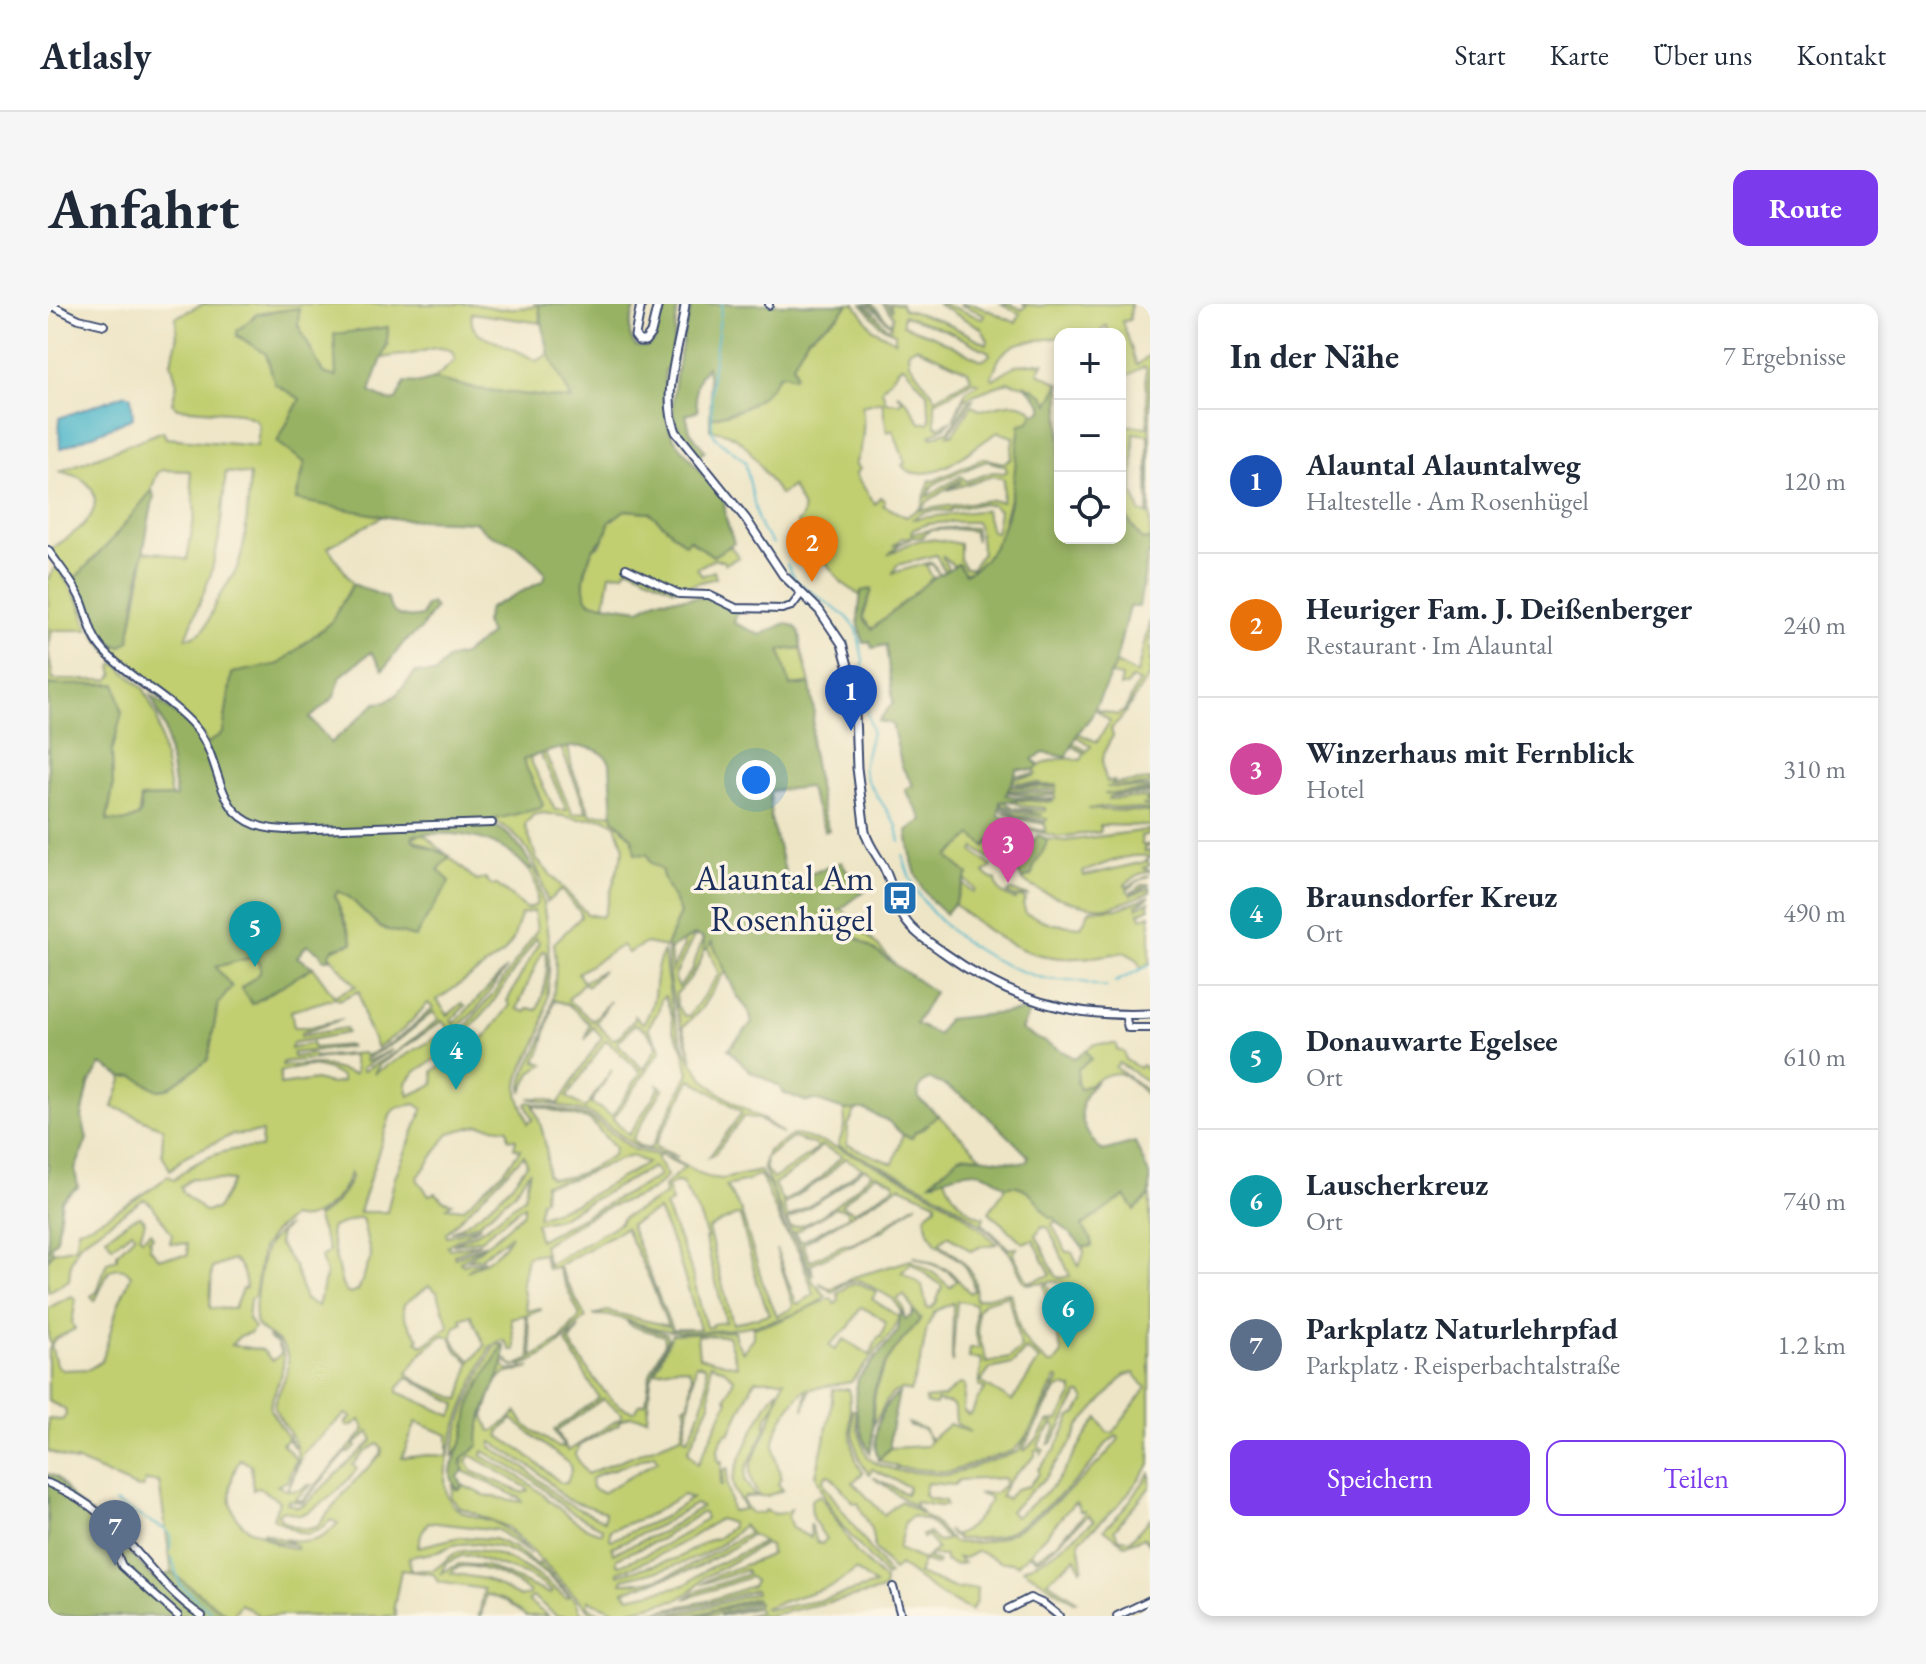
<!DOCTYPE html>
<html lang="de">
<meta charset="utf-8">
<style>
:root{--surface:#fff;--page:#f6f6f7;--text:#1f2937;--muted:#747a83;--line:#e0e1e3;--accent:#7c3aed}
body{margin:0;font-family:"EB Garamond",serif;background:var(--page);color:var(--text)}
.controls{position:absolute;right:24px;top:24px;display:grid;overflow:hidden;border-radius:16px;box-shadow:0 4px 12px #0003}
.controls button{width:72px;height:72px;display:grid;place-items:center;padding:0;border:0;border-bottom:2px solid var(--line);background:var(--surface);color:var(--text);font:40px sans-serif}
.you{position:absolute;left:708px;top:476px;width:28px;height:28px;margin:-20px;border:6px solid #fff;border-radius:50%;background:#1a73e8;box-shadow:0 0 0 12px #1a73e833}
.badge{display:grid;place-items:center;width:52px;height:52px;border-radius:50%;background:var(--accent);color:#fff;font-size:26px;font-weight:700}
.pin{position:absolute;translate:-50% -66px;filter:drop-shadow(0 2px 4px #0008)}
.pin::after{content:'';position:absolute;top:42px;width:28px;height:24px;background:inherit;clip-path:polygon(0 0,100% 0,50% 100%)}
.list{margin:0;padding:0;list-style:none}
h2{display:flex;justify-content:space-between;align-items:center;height:104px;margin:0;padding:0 32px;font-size:34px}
h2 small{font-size:26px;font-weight:400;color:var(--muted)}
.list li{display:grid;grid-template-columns:52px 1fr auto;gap:24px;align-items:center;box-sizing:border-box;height:144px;padding:0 32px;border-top:2px solid var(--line)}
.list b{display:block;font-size:30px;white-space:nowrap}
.list p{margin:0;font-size:26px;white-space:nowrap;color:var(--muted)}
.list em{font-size:26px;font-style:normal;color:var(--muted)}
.actions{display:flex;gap:16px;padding:24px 32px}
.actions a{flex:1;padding:18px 0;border:2px solid var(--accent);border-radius:16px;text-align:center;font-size:28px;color:var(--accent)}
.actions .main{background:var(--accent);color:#fff}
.icon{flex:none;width:44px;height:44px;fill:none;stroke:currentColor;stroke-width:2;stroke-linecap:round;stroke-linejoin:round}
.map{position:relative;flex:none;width:1102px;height:1312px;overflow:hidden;border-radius:16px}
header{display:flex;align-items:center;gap:48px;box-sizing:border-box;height:112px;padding:0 40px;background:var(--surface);border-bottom:2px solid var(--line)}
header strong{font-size:38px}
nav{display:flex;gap:44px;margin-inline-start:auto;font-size:28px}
.intro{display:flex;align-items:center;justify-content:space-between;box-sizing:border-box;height:192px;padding:0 48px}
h1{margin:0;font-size:56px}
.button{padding:20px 36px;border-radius:16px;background:var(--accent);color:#fff;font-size:28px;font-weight:700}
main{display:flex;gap:48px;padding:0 48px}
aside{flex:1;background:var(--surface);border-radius:16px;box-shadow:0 4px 12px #0003}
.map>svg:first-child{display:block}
.green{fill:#c1cf71;stroke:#6e7f68;stroke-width:2;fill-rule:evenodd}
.forest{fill:#98b263;stroke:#5a7060;stroke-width:2}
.water{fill:#4cb6ca;stroke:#347294;stroke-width:2}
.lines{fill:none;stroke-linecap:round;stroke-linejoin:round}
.stream{stroke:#4cb6ca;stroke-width:2}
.minor-casing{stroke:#3b4a6e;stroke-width:10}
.tertiary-casing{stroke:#3b4a6e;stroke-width:11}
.minor{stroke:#fff;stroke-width:6}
.tertiary{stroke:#fff;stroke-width:7}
.labels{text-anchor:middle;stroke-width:7;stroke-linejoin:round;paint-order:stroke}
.poi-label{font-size:36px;fill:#1b2f5e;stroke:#fcf5e5;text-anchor:end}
</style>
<header>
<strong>Atlasly</strong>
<nav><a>Start</a><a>Karte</a><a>Über uns</a><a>Kontakt</a></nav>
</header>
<div class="intro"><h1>Anfahrt</h1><a class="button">Route</a></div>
<main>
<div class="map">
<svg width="1102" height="1312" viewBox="0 0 1102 1312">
<rect width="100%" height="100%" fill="#fcf5e5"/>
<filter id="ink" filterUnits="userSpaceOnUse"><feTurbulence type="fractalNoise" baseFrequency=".0125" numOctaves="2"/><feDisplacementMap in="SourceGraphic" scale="16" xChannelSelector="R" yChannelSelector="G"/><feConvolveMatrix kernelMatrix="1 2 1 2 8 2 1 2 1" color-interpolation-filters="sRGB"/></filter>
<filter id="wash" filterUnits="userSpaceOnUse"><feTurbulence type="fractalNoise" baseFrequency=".006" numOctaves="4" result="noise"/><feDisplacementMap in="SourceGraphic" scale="32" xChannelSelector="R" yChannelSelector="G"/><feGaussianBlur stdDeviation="1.8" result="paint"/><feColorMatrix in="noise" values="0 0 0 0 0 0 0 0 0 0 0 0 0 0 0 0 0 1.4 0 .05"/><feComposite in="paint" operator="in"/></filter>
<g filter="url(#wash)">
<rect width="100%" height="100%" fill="#eee5c6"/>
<!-- green -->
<path class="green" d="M155 0H425L453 5 486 3V0H490L493 19 424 9C420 33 442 34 458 42 469 46 479 52 489 57L501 50 525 96 430 85 386 75 407 56 404 47C386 39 376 49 358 51 348 52 341 51 331 56L341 40 288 73 275 69 250 21V5L209 10 189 32 218 50 228 80 253 95 257 159 248 196 337 211 280 243 305 280 283 318 231 361 184 369 175 429 159 440 155 431 58 346 48 332 81 337 95 262 94 247 114 249 139 256 147 209 142 167 115 166 110 168 100 193 44 259 24 277 2 246C22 231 59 213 43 184 36 173 22 169 10 168L115 127 118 134 209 142 211 121 207 115 192 109 129 104 124 99 129 80 123 58 129 37 128 13ZM178 168 202 171C199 198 200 242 188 266 182 277 174 287 168 298 158 318 162 329 138 334L163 270 172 229Z
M800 0H807L825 25 847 37V29L832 21 814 0H817L840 25 844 22 820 0H824L841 18 844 19 845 12 835 0H839L844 7 842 0H853L855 5 892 16 939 40 940 36 933 24 889 0H896L935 15 936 10 911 0H927L968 19 972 10 954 0H963L974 6 978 2 976 0 993 2 1000 0H1083L1082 16 1074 17 1089 61 1102 51V235L1094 236 1072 204 1075 141 1072 135V121L1100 123 1098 64 1095 63 1072 76V30H1061L1058 22 1054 24V30H1012V33C993 38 965 32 951 55 948 60 947 67 943 73L945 75 968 61 995 59 990 69 1011 79 1001 101 985 84 960 78 917 94 905 116 918 87 931 79 926 77 887 98V121L892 123 903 116 897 123 882 131 885 133 901 126 921 96 925 95 900 131H904L924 101 932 106C949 103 972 92 985 108L950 238 930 264 917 270 910 260 906 262 894 252 900 265 896 267 888 251 849 261 845 269 883 258 885 259 891 270 884 260 878 261 885 275 824 326 815 313 824 286 814 287 813 292 793 278 751 224 749 219C763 207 749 196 744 182L733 191C709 166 703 127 662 126V114L690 107 731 71 747 65 745 60 760 33 790 12ZM855 11 900 27 941 48 942 51 936 56 931 55 885 32 855 21ZM868 43 920 67 923 74 888 94 861 58 860 47ZM853 62H856L879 89 882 116 880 119H872C865 108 861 96 849 90L855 96 851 99 838 98 834 85ZM834 97 839 128 845 126 857 159 854 161 860 168C894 176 923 144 950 128L965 133 963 155 955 159 936 154 885 177 882 176 873 203 858 213 835 201 837 197 832 193 827 200 807 170 812 165 807 160C815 143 817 120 814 102ZM1086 129 1100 131V210L1092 208 1085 188ZM939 157 957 162 959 167 956 169 945 168 918 177 913 172 879 193C881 190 882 185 884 182 886 179 933 159 939 157ZM945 172 956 175 954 198 942 196 872 206 879 198 912 176 913 178 900 186ZM933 200 944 201 951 206 948 228 943 227 937 206 865 215C874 206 891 206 902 207L903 205ZM902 218H927L930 221 934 249 924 264H917L912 255V240C875 231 871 234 840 251L852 240 864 234 845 242 854 234 873 233 883 226 907 225 925 227 928 237 927 224C903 222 885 225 863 230L864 226 879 220Z
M577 206 601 208 637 239 640 235 665 252 682 242 691 253 677 260 675 257 666 255 649 264 654 272 666 267 668 274 626 285 580 263 576 269 562 270 557 300C553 299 548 300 543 298 527 291 541 258 544 246L553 240 561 218Z
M9 262 31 298 40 326H4L0 346 5 376H61L66 371 64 363 67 359 96 385 109 413 123 493 93 494 90 513 75 518 59 517 65 483 64 448 74 408 4 380 0 381V274Z
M1102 315V370L1072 416 1063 425 1065 432C1054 448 1052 459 1059 478L1066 477 1064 480 1102 476V481L1058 483 1102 484V486L1056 490 1102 488V490L1064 492 1059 495 1102 493V495L1096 497H1102V500L1094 501 1102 503V506L1061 503 1040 505 1102 508V522L1052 521V528L1010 533 973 523 997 527V520L968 515 951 506 972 514 997 518 999 515 971 512 952 503 979 510 994 511 953 501 954 496 966 504 997 507V504L975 502 960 496 1005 498V496L968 495V493L1007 495V491L982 492 959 488 1008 489V486H960L961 483H1008L1009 481H962L993 479 965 478 966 474 987 472 967 471 988 470 986 466C1000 454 1017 453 1033 456L1037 449 1024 442 1025 439 1039 447 1043 442 1028 432 1030 429 1049 438 1062 417 1047 405 1069 411 1077 406 1091 377 1083 375 1080 381 1072 383 1074 373 1063 371 1068 359 1089 370Z
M753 344 762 380 742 382 732 346Z
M520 443 524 464 543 511 565 509V514L584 534 590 549 600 551 602 558 613 564C616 582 626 593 632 609L618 643 598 639 580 649 574 641 530 669 535 678 555 666 540 682 535 679 520 696 545 717 562 697 548 719 564 735 569 734 586 716V712L595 719C614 693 601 671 616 647 621 696 629 758 672 789 691 804 718 814 735 830L710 815 696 812 666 851 661 853 694 808 643 775 608 839V843L630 853 589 843 543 810 481 794H497L510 800 554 733 545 723 537 736 542 720 521 701 506 696 494 744 488 757 496 760 483 769 474 788C473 770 485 755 492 740 504 713 511 667 506 639L533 613 532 608 513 586 499 598C492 563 478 532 444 516L492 504 495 501 474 456 481 453 507 506H519L493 451 496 447 525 510 539 508 513 444ZM496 509 531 515 556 514 568 521 576 544 556 610 553 613 539 610 489 556 477 521 485 511ZM617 692 624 712 625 725 635 744 641 769 603 844C596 846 587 841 585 834L615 785 610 781 611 784 581 831 565 815 613 746 600 723 610 708 613 695ZM587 720 598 726 609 742 597 764H594L569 739ZM558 736 593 768 564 812 543 799 564 766 537 804 519 793Z
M1102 526V530L1093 532 1094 541H1102L1096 544 1097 548 1102 547V553C1080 548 1057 560 1035 568L1036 572 1096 558 1102 554 1099 557 1102 561 1096 564 1102 567 1092 570 1077 580 1079 583 1102 571 1090 577 1079 586 1082 589 1094 581 1102 580 1082 591 1102 584V588C1088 593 1075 601 1059 603 1040 606 988 588 974 576L984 571C985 556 998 549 999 535L1017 537Z
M374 529 429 577 437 574 443 581H449L479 605 488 601C490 589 488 576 481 566L485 563 489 572C502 627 507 671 493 727 488 746 470 764 470 784 469 798 478 806 480 819L485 815 478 800 481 798 542 813 587 846 622 854 659 873 674 875 712 867 724 887 735 920 750 942 765 978 778 992C746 1020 665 1031 624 1027 596 1025 576 1010 545 1011L559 1007 620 1022 602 976 577 924 510 962 538 1014C528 1020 523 1029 515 1036 506 1046 462 1076 459 1055L465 1063 483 1055 477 1011 463 1014 467 1046H462L458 1038 453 1036 442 1043C428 1073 377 1176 406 1202 416 1212 433 1213 446 1218 460 1224 471 1239 482 1250L450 1226 380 1218 374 1228 370 1243 412 1233 446 1235 467 1244 489 1261 491 1259 528 1297 532 1307 540 1312H509L485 1293 480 1297 500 1312H478L458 1297 438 1290 433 1312H431L436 1285 390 1278 385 1270 353 1266 346 1303 348 1312H212L193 1300 184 1312H181L124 1269 111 1178 98 1177 94 1184 87 1183 28 1156 27 1158 0 1147V1115L14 1116 18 1111 17 1105 0 1097V1049L3 1041 0 1032V1004L23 992 28 995 24 1019 27 1025 7 1035 3 1041 8 1060 14 1066 41 1065 54 1057 70 1001 83 972C78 964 70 962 61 967L47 997 43 992 49 988 59 958 69 955V949L87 931 84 927 64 942 58 933 82 916 92 912 97 918 92 932 94 934 103 928 105 933 101 935 103 939 101 943 111 954 140 951 139 940 122 939 124 930 104 901 96 895 32 939 23 957 21 976 0 988V956L5 948 27 943 30 925C48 921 107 885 120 871L126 876C148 854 182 842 213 844L214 828 184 831 139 851 122 866 114 850 115 824C97 818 83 808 65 803L75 773 86 772 110 786 119 785 160 756 170 700 183 683 167 663 201 654 212 659 213 669 196 682 204 700 265 663 286 692 308 682 281 651 285 645 305 638 287 592 290 587 301 593 333 624 367 632 390 566 401 552 363 534ZM486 607 489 626 447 688 414 727 410 723 428 706 458 665 406 720 403 716 417 702 414 699 400 711 389 696 455 650 465 636 473 610ZM488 634 491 638 459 697 462 701 439 731 428 741 417 730 443 701ZM494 647H498C501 668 497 687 489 706L480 704 478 708 469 705ZM311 687 317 717 329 744 356 725 380 699 385 704C363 724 344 743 317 752L315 749 267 753 264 750 245 753V749L302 743V741L265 744 264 739 243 745 245 739 299 729 298 724 253 732V729L295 715 262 723H246L243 707 287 694 291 696ZM385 708 391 715 350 747 315 767 314 764 344 746 318 758 317 755 351 736ZM394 717 402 726 326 769 331 761ZM415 738 421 745 385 767 386 780 361 792 358 779 367 768ZM304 751 308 767 306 770 270 760 234 762 235 758ZM260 762C272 762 284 767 294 773V778L283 780 267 776 232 781V768L235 767ZM368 800 375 805 347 873 339 908H311L343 809 350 803ZM485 801 542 816 567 844 565 851C546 863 527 876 503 874L499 870C501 846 495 824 485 801ZM431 821 460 825V834L468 835 466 844 473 845 455 868 415 905 399 903 404 899 394 896 388 889 381 891 369 875 401 829ZM476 851 479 860C461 888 432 913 403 928L430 920 465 890 482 866 476 893 437 924 405 941 433 935 476 901V909L420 956 433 954 463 931C454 949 437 959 419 967L436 956 415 961 412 958 437 940 407 954 406 951 432 939 402 945 399 942 433 922 404 931 399 932 398 929ZM612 851 637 863 616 882 617 891 575 914 572 919 500 961 495 941C517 927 539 912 563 902 585 894 603 891 619 872L609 856V852ZM584 852 599 859 528 899 490 913 493 896 496 895 497 880C532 878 551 860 584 852ZM605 863 612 872 491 936 488 919 511 914ZM302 869 303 874C295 891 285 905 268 913L281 947 273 953 278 971 270 1002 257 996 247 963 230 939 232 929 239 922C231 928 222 935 218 944 213 955 204 1009 208 1019 215 1034 236 1031 240 1055 242 1071 229 1087 226 1103 229 1111 234 1118 239 1125 257 1150 249 1161 239 1186L229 1181 239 1177 248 1155 234 1139 239 1135 247 1144 223 1107 222 1102C229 1076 249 1051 221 1032L220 1034 229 1040 233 1050 225 1057 214 1046 183 1041 192 1032 202 1029 206 1024 200 1015 202 995 207 992 214 945 225 929 243 913C270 921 295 891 302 869ZM707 872H713L734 922 751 949 766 990 751 1000 748 999 728 945 745 1001 743 1005 729 1012 716 983 693 907 678 882 700 877ZM144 874 185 877 169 905 156 907 134 888 133 883ZM628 878 634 879 651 910 659 934 657 935 678 1018 664 1020V1023H658L642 962 617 902 624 898 619 883ZM610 906 630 952 652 1025H624L582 921ZM688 911 692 912 709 978 721 1010 685 1020 660 925ZM309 914H314L323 953 310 987 302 990 298 988 294 981 282 930 284 923ZM495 949 499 965 509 963 532 1012 512 1036 485 1053 479 1011 493 1006 492 1004 479 1007 474 980 479 952ZM185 956C194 960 197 975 198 984L194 985 186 1005 162 1004 164 964ZM381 982 389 988 401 1022 375 1042 369 1037 371 1034C364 1024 352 1013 356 1000ZM423 1011 437 1042 423 1057 410 1044 404 1032 407 1023 415 1019 413 1015ZM395 1031 402 1033 409 1047 422 1059 412 1096 370 1078 359 1069 374 1048ZM359 1073 409 1100 404 1112 350 1088V1084ZM298 1110 303 1113 297 1119 301 1123 312 1116 317 1126 254 1197 247 1195 263 1181 257 1182 253 1186H240L255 1148ZM368 1118 400 1131V1152L380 1151 354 1154ZM321 1128 325 1136 257 1200 250 1203 239 1199 240 1196 254 1199 299 1148 301 1149 308 1143 306 1141ZM330 1140 334 1144 333 1151 302 1182 269 1223C256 1228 242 1222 232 1214L230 1210 235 1206 252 1211C274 1203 295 1183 309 1165L305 1161 318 1147ZM192 1155 203 1161 205 1186 210 1183 231 1197 225 1214C250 1228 259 1240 283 1216L290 1219C273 1238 262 1240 237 1235L244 1239 215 1228 214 1230 230 1238 247 1241 249 1244C231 1243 223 1238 211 1229 207 1227 202 1227 199 1224 176 1208 180 1176 192 1155ZM424 1239C435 1241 447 1241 457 1245 481 1255 503 1273 521 1292L518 1294C493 1272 446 1238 411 1248 400 1251 395 1261 385 1266H362L361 1253 390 1248 405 1241ZM413 1252C429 1250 430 1255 444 1259 470 1268 482 1269 504 1288L502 1290 438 1262 411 1260 393 1269 398 1259ZM416 1262C440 1263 461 1274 481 1287V1291L472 1293 437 1275 403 1269 408 1264Z
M924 530 938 542 941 538 954 552 967 573 927 544 925 547 944 563 936 569 946 576 948 575C950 590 954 589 967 596L969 594 959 589 963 586 981 592H969L978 595 975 600 978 610 1005 620 1033 623 1042 606 1072 604 1102 592 1088 602 1089 604 1102 597 1100 600 1102 604 1091 609 1094 614 1102 611V659L1093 664 1090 656 1076 648C998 664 965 650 906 600L915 580 925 588 927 585 917 576 919 570 900 553Z
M793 604 849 662 781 614Z
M646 631H650L645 634 626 674 631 683 644 666 655 634C660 654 641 677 628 690L629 702 635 711 641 712 671 670 660 645 664 637 679 669 675 670 653 705 635 723 645 755C632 720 618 684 620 646L622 645 624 667 636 642 635 637Z
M1047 740H1068L1069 746 1076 748 1078 756 1091 764 1094 761C1101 766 1102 770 1102 779L1071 759 1067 763 1102 789V794C1068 761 1071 764 1032 785L1029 779 1030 765 1043 755 1038 746Z
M808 805 800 822 799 841 845 860 855 831 864 834 867 828 874 825 890 811 934 853H911L884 878 897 873C901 889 920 911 936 913L934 919 961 945 969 944 965 950 980 978 1003 971 985 935 975 939 941 908 958 883C981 875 992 907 1009 917L1004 920 1018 948H1024L1031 962 1036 949 1035 943 1044 942V936L1033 922 1077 891 1087 906 1102 891V1161L1070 1202 1031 1237 1035 1263 1033 1265 1028 1253 1000 1277 1029 1297 1026 1298 975 1265 1003 1251 1046 1217 1040 1211 997 1251 988 1255 981 1250 969 1261 964 1258H953L930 1247 917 1254H910L916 1259 907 1261 897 1257V1252L881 1251V1255L890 1258 888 1261 875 1257 870 1270 909 1285 929 1284 928 1298 923 1307 894 1292 851 1261 845 1267 827 1245 823 1225 810 1199H806L783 1172 779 1170 775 1176 777 1182 841 1271 838 1273 794 1222 777 1194 768 1171 783 1106 785 1085H801C804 1114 798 1144 815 1169L805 1178 836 1211 853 1197 886 1218 905 1238C918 1239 935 1239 948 1235 982 1226 1051 1162 1071 1135L1069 1132C1056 1138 1050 1153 1040 1164 1022 1184 972 1228 946 1233 934 1236 921 1235 909 1235L899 1226 905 1232C920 1229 935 1209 942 1196L941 1193 930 1190 947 1189 957 1180 956 1174 911 1176 906 1181 879 1179 876 1190 879 1194 897 1197 898 1201 892 1202 866 1198V1200L875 1209 825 1173 858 1190 861 1183 824 1165 821 1170C806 1153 804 1127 804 1106H807L810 1126 819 1152 829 1160 851 1167 901 1171 970 1148 1011 1075 1008 1074C994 1097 986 1129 965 1147L901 1168 852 1164 830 1156 842 1144 878 1142 882 1137 876 1125 861 1122 860 1119 876 1125 883 1136 901 1120 922 1128 908 1119 907 1105 903 1100 889 1097 888 1101 878 1100 877 1095 896 1093 911 1080 917 1081 915 1106 920 1111 924 1109 929 1096 937 1085 931 1082 934 1055 921 1054 922 1044H931L927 1026V1000L909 997 904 1059 905 999 887 1007 879 1023 873 1056 862 1088 854 1085 845 1089 839 1096 826 1120C821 1075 845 1047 869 1011L856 991 849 995 856 1004V1010L845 995 812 976 797 979 785 988 771 979 783 985 806 973 863 956 887 970 902 983 909 976 900 967 865 952 901 966 922 989 926 986 924 976 914 958 888 940 881 927 877 911 888 902V898L852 882 755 940 762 957 795 941 803 940 822 932 869 899 836 926 763 960 765 972 752 941 738 919 715 863 720 847 745 831C778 833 887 889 916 911 927 919 938 930 949 940L934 942 923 947 900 931 891 939C906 950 921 959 927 977 928 984 927 990 928 996L959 988 963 990C972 1027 969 1035 1001 1060H1006L1014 1050 996 981 1000 980 1013 1031 1016 1030 1021 1012 1012 981 1016 985 1023 1011 1026 1010 1017 980 1009 977 978 980C970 970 968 957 960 947 916 896 850 870 790 842L797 821 796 806ZM745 834 768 841V846L725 875 718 866 717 854ZM773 842 794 852 773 874 735 898 726 880 756 860ZM797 854 814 864 779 891 740 914 735 901 778 873ZM816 864 824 869C809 884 762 927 742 923L739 917 790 885ZM828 870 846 878 847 882 806 908 793 901ZM788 904 798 906 801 912 753 938 746 929ZM994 922 1001 924 1022 972 1012 974 1008 972 988 931ZM863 959 894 982 888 999 883 1004H879L874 981 854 968ZM960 991 973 1044 961 1054 939 1059 930 1028 929 1007 937 998ZM978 1045 991 1056 964 1097 933 1078 942 1065 964 1060ZM1086 1069 1098 1084 1065 1129 1059 1128 1050 1114C1038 1130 1028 1147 1018 1164 1007 1184 985 1199 967 1213L962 1207 999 1172 1025 1136 1031 1122 1077 1071ZM1015 1082 1025 1085V1090L1010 1116 1000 1118 989 1135 976 1147 975 1145 1008 1085ZM1030 1090H1033L1037 1096 1029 1110 1023 1113 1007 1146 991 1165V1170L981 1182 968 1185 959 1195 953 1193C957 1175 975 1165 987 1152V1146L991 1145 993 1150 996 1146 990 1141 1005 1119 1008 1124 1000 1141 1005 1137ZM1028 1199 1032 1207 1037 1208 1034 1213 1010 1238 988 1254 983 1248 1025 1200ZM864 1212 881 1217 899 1235 890 1238 881 1229 874 1231 875 1234 880 1232 889 1245 875 1256 850 1245 857 1218Z
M811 979 829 988 824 995 851 1013 846 1026 803 1078 762 1085 756 1106 759 1084C748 1092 728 1121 726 1137 725 1148 730 1162 733 1174L730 1180 735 1186 719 1192 696 1193 694 1196 703 1209H714L718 1206C725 1212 736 1210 743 1205L740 1212 744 1224 763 1234 762 1220 769 1238 774 1240 778 1235 764 1214 763 1196 772 1191 809 1249 837 1277 836 1286 719 1312H697L712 1308 709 1304 671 1312 710 1301V1298L667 1311 649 1312 708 1296 707 1294 654 1309 607 1312 655 1304 708 1289 707 1286 655 1301 584 1312 659 1297 704 1282 707 1277 702 1273 637 1295 647 1288 700 1270 698 1266 654 1280C674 1265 701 1262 723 1250L722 1242 717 1240 657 1273 642 1288 631 1295 583 1306 578 1312 540 1296V1302L557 1312H547L460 1223 411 1203 403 1194 405 1180 407 1185H413L414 1181 436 1191 474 1198 472 1194 415 1167C415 1150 414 1155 428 1144L433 1110 456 1053 457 1064 462 1067 483 1063C474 1067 466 1067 457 1070 445 1075 441 1101 436 1112L442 1126 447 1127 469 1108 477 1121 510 1143 516 1144 506 1126 551 1094 518 1038 531 1023 522 1038 527 1047C540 1065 563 1106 587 1107L592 1100 598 1099 602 1070 617 1039 616 1032 584 1022 578 1017 619 1030 620 1035 603 1075 599 1114 582 1112 571 1117V1120L532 1141 527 1151 539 1170 633 1132 639 1109 636 1102 641 1100 644 1073 641 1065 629 1063 607 1068 624 1030 686 1027 688 1037 695 1048 705 1033V1023L729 1018 783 994 787 1000 791 997 790 990 799 982ZM813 1003 829 1011 838 1019 833 1033H830L822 1051 796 1035 787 1046 781 1041 801 1023ZM649 1031 680 1032 689 1062 651 1053ZM648 1060 657 1062C663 1087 651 1114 640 1135L636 1134ZM662 1060 675 1065 686 1074 678 1094 680 1096 650 1160 640 1147 662 1100ZM707 1076H736C730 1093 725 1109 719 1125 710 1150 692 1164 710 1190L706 1191 697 1177 698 1165 717 1126 719 1113 727 1101 730 1086C721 1091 687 1162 685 1176 684 1187 693 1197 697 1205L684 1207 679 1180 680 1164 675 1166 674 1182H672L674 1157 671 1158C667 1148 672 1137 678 1129L681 1130C689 1115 698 1095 707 1076ZM555 1095 574 1110V1113L520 1147 509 1127ZM464 1115 521 1160 523 1166 519 1179H513L478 1150 451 1132V1129ZM444 1138 489 1167 518 1195 557 1208 556 1217 516 1198 477 1164 443 1143ZM435 1147 484 1175 518 1205 554 1224V1229C523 1221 504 1196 479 1178 466 1168 449 1161 434 1152ZM607 1150 610 1156 554 1189 544 1184 543 1175 552 1170ZM423 1151 479 1184 480 1186 475 1189 424 1167 419 1157ZM635 1191 644 1194 616 1213 564 1236 562 1235V1226L600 1212ZM647 1200 653 1203 616 1227 565 1249 564 1243 612 1221ZM653 1209H656L658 1215C632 1235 602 1249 572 1261L569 1260V1254L613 1235ZM671 1215 683 1219 684 1223 670 1234 659 1237 630 1254 570 1271V1268C607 1255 639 1238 671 1215ZM695 1221 701 1228C663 1250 619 1281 574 1279L575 1275C619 1265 663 1256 695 1221ZM703 1230 716 1238 659 1265 637 1281 581 1293 576 1287 648 1264 686 1243ZM808 1266 827 1281 769 1297 718 1306 716 1304 786 1281Z
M452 1040 455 1041 429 1086 414 1139 404 1153C411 1113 428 1080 445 1044Z
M1102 1169V1183L1066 1226 1072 1235 1083 1236 1102 1214V1240L1096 1233 1077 1241 1056 1225 1075 1206Z"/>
<!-- forest -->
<path class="forest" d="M490 0H588C584 17 576 28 588 42L598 43 606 38 614 0H630L623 59 617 66 616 100 620 122 625 133 676 197 678 215 686 239 665 252 641 235 637 240 601 208 577 206 561 218C557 241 549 236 543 249 537 264 531 286 542 298L592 305 611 295 661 293 679 305 690 306 686 319 713 331 738 319C753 323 753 330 753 344L732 346 742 382 762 380 766 406 763 442 775 510 781 526 777 527 760 483 722 487 723 516 740 578 794 558 800 569 818 586 781 614 886 688 868 720 890 731 899 715 975 707 981 708 973 726 1027 754 1038 746 1043 755 1030 765 1029 779 1032 785 1049 777C1024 799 1032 827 1055 847L1087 838 1102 873V891L1087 906 1077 892 1034 922 1044 936V942L1035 943 1006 914H1002C990 900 979 876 958 883 929 858 913 868 881 879L911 853 918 851 974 859 979 857 980 852C951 822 921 790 882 775 872 780 869 784 871 795L890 811 874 825 867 828 864 834 855 831 840 817 817 806H796L767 796 759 798 734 788 731 782 702 767 680 745 704 719 700 706 689 692 664 638 660 645 656 646 655 634 646 631 620 646 618 643 632 609C626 593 616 582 613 565L602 558 600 551 587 550 584 534 565 514 562 459C547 430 497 447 475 456L495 500 493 504 444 516V521C464 529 473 545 485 563L481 566C452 532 409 526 366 531L364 534 366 537 402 552 390 566 402 577 367 633 333 624 301 593 290 587 287 592 305 639 285 645 281 651 282 655H275L272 649 259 641 249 653 265 663 204 700 193 684 212 669V659L201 654 168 663 184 683 170 700 160 756 119 785 110 786 86 772 75 773 53 760 41 780 34 813 39 835 27 866 30 883 14 896 9 935 3 942 5 948 0 956V381L68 380 74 408 64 448 65 483 59 516 75 518 90 513 93 508V494L128 493 117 425 103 391 143 422 156 442 175 429 184 369 231 360 283 318 305 280 340 294C341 312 358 316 374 312L377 303 383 299 387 304 373 325 356 338 335 366 323 348 293 372 286 393 262 414 283 439 328 399 338 398 348 391 368 368 387 370 399 355 415 351 442 330 437 319 441 304 493 278 497 274V268C487 257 475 244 461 238 445 231 440 232 427 218L350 215 248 196 257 159 229 138 252 95 227 80 218 50 189 31V27L209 10 251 4 250 21 275 69 288 73 286 30 340 23C341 45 328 66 322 88L340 97 348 96 357 78 372 79 386 75 430 85 524 96 501 50Z
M644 0H800L790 12 760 33 745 60 748 70 746 73 736 70 731 71C711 102 696 105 662 114L663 95 659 62C646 78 646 87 650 107L638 111 642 127 657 147 651 152C642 141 629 128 626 114 621 90 637 25 644 0Z
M1012 79V234H1072V204L1094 236 1102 235V251H1100L1091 303H1081L1067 361 1043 413 1030 429 1019 453 995 449 985 455 991 462 986 466 969 465 958 491 968 493V496L952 498 951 512 973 521V529L977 534 973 541 963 546 955 543 953 545 943 535 937 542 924 531 900 553 920 570 906 600 897 610C868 586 864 563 859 527L875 516 857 486 865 481 854 463 844 420 830 417 845 399 838 341 824 344 822 337 815 339 810 316 813 287 824 285 815 313 824 325 882 276 910 260 917 270C967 246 965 168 972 120L981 118 985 108 990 109 994 106V100L976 80 994 90 1001 100Z
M104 186 106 192C95 240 90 288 81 337L73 343 48 332 24 277 63 237Z
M990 531 999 535C998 550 985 556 984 571L974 576 967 563 974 558 972 555Z
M853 1006 857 1015 863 1012 865 1007 873 1015C850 1042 824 1068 824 1106 824 1120 826 1138 822 1149 811 1128 804 1098 810 1075L850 1027Z
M455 1041C464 1064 425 1110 431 1141L415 1154 413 1159 416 1165 410 1173 414 1181 410 1186C396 1170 406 1156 413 1140 419 1127 419 1110 424 1097 432 1077 444 1059 455 1041Z
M851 1089 842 1131V1144L830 1156C823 1133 830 1104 851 1089Z
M0 1170 9 1173 27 1197 49 1214 105 1274 124 1269 181 1312H0Z"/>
<!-- water -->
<path class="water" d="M78 90 83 93 85 114 12 145 11 114Z"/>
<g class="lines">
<!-- stream -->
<path class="stream" d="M674 0 663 77 664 127 668 134 697 157 710 217 714 226 725 240
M739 260 748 277 799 313 809 325 815 356 814 385 824 428 815 464 819 476 849 522 852 538
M855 551C867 613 934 657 991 673 1006 678 1020 675 1035 678 1043 680 1050 683 1059 683
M1067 678 1102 661
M67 1199 118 1226 122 1232 123 1246
M124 1254 132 1281 168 1312"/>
</g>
</g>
<g filter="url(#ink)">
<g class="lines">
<defs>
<path id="minor" d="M0 0 31 15 56 21
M721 0V1
M0 246C12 263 26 279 34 298 41 316 43 334 57 348 84 376 122 394 147 423 180 462 161 524 237 526L444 519
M578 264 631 290 661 291 688 304 734 305 744 302 753 290
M1077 710 1080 724H1102
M0 1179C19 1187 37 1197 53 1211 89 1242 113 1285 154 1312
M52 1213 74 1262 130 1312
M845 1283 853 1312
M960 1305 982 1294 996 1300 1011 1312
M1069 1312 1102 1296"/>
<path id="tertiary" d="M593 0 587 32 591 37H597L603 29 610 0
M637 0C633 41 612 89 628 128L698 215 735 271 771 306 794 340 806 383 809 464 817 528C821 543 831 553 837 566 845 583 847 601 858 617 867 630 883 639 895 648 960 695 1022 714 1102 710"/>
</defs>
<!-- minor casing -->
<use href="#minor" class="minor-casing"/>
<!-- tertiary casing -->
<use href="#tertiary" class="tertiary-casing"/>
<!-- minor -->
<use href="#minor" class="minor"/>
<!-- tertiary -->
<use href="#tertiary" class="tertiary"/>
</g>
</g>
<!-- icons -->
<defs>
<symbol id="bus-square" viewBox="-11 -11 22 22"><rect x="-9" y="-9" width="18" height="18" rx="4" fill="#1f6fb2" stroke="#fcf5e5"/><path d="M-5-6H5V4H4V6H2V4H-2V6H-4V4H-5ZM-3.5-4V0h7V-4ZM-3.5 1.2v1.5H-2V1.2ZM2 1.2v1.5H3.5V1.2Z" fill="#fff"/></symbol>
</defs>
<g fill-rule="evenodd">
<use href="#bus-square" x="832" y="574" width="40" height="40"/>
</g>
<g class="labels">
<!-- poi labels -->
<g class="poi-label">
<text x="826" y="586">Alauntal Am<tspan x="826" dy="41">Rosenhügel</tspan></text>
</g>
</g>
</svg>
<div class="controls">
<button>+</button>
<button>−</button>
<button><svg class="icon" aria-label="locate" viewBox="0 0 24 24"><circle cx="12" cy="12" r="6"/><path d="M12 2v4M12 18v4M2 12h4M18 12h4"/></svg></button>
</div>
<div class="you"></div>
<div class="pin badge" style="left:803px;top:427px;background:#1a4fb4">1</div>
<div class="pin badge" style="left:764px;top:278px;background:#e8710a">2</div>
<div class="pin badge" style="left:960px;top:579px;background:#d1479c">3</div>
<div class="pin badge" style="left:408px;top:786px;background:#0f9aa8">4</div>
<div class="pin badge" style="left:207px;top:663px;background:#0f9aa8">5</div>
<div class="pin badge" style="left:1020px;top:1044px;background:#0f9aa8">6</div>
<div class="pin badge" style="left:67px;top:1262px;background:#5c6f8a">7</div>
</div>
<aside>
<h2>In der Nähe<small>7 Ergebnisse</small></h2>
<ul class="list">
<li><span class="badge" style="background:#1a4fb4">1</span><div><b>Alauntal Alauntalweg</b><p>Haltestelle · Am Rosenhügel</p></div><em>120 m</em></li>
<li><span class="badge" style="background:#e8710a">2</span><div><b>Heuriger Fam. J. Deißenberger</b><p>Restaurant · Im Alauntal</p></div><em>240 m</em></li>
<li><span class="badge" style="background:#d1479c">3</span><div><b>Winzerhaus mit Fernblick</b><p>Hotel</p></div><em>310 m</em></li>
<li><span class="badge" style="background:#0f9aa8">4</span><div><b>Braunsdorfer Kreuz</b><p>Ort</p></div><em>490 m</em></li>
<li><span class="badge" style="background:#0f9aa8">5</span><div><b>Donauwarte Egelsee</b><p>Ort</p></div><em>610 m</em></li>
<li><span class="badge" style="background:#0f9aa8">6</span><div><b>Lauscherkreuz</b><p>Ort</p></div><em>740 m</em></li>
<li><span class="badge" style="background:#5c6f8a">7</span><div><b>Parkplatz Naturlehrpfad</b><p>Parkplatz · Reisperbachtalstraße</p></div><em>1.2 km</em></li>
</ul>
<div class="actions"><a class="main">Speichern</a><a>Teilen</a></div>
</aside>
</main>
